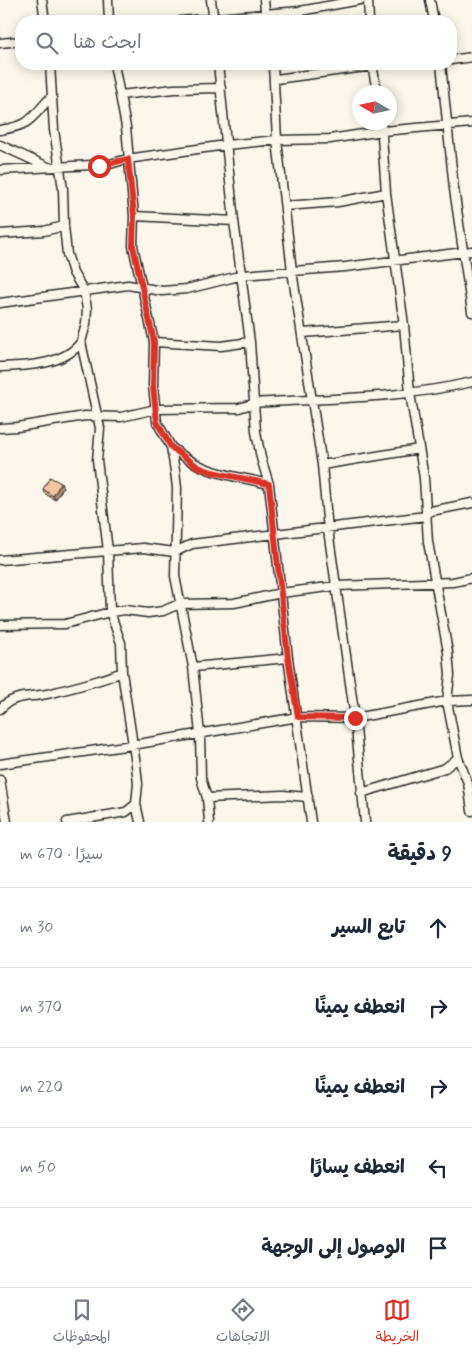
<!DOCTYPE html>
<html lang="ar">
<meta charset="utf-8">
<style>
:root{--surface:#fff;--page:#f2f2f3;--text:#1f2937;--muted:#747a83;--line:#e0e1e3;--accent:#d93025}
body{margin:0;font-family:Mynerve,"Playpen Sans Arabic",sans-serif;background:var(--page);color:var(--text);direction:rtl}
.compass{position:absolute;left:352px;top:85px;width:45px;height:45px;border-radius:50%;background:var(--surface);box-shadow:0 2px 12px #0003;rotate:279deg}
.stop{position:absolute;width:15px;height:15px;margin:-11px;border:4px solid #d93025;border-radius:50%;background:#fff}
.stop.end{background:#d93025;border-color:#fff;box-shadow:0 1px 5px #0008}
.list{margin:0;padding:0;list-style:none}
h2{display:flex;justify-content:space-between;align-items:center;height:65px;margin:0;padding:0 20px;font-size:21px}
h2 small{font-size:16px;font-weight:400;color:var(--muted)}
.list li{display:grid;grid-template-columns:32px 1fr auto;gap:15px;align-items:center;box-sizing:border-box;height:80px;padding:0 20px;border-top:1px solid var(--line)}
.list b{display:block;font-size:19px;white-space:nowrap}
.list em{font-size:16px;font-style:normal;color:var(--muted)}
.icon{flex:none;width:28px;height:28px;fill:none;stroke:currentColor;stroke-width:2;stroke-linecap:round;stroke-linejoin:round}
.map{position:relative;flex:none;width:472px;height:822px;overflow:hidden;direction:ltr}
.search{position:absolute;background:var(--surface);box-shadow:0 2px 12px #0003;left:15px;right:15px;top:15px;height:55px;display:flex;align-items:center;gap:12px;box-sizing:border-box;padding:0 18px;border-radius:20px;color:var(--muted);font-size:19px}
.sheet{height:465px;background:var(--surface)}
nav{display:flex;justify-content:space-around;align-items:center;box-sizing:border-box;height:70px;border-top:1px solid var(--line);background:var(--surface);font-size:14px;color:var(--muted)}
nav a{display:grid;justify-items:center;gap:2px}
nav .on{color:var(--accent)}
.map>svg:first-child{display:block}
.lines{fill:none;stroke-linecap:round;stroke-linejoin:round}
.minor-casing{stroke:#2b2b2b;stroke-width:11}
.minor{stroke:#fbf7ec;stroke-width:8}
.wall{fill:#d0aa8b;stroke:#2b2b2b}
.shaded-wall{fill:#a98b71;stroke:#2b2b2b}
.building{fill:#f2c6a2;stroke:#2b2b2b}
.route{stroke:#d93025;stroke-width:6}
</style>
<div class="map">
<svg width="472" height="822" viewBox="0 0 472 822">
<rect width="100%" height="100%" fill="#fbf7ec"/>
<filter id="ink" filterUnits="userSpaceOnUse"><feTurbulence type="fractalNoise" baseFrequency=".02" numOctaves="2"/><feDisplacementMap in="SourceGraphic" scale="10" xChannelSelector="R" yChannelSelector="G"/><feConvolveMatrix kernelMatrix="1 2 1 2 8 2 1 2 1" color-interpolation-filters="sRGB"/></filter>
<g filter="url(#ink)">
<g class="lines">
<defs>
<path id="minor" d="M42 0 45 21
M108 0 109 21
M211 0 214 21
M264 0 266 21
M368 0 369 21
M430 0 434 21
M180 21 300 11 360 0
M0 43 21 41
M451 60 472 57
M50 64 54 130 63 189 64 226 67 254 73 273 84 291 87 309 86 324 81 342 100 428 97 460 108 551 110 612 121 643 122 672 136 765 138 784 136 804 140 822
M114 64 126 127 134 216 133 246 154 342 153 386 157 422 171 447 175 471 177 488 175 576 193 667 200 734 201 778 207 798 209 822
M218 64 234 221 250 342 256 432 261 458 269 484 288 658 311 822
M273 64 277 140 292 271 322 465 328 530 355 718 365 822
M372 64 377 92
M441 64 454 189 472 312
M276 79 373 66
M120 95 174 89 221 88
M381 122 386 193 404 325 410 393 424 478 428 542 448 652 450 675 447 701 458 758 468 783 472 811
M0 130C32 125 30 119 51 97
M0 145 46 166
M0 170 110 164 127 159 226 145 277 140 330 139 383 131 472 123
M285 206 338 202 386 193
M134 216 234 221
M0 234 44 231 64 226
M0 303 128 285 162 291 187 289 243 275 345 267 472 251
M303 333 404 325
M154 342 221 346 250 342
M0 367C26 366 65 365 81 342
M0 428 17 427 85 416 121 417 156 409 239 408 255 403C330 398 399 399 472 382
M171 447C205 475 228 474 269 484
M322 465 419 449
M426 512 472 503
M0 560 143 548 175 552 192 544 426 516
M0 625 65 624 110 612 125 610 148 613 163 611 179 604 234 603 281 593 336 586 453 582 472 578
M193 667 288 658
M0 709C14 694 28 698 47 694 72 688 98 682 122 672
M0 764 132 745 298 717 355 718 447 701 472 700
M0 780 7 822
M361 793 445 768 458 758
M207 798 283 795 308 797
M67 822 126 812 136 804"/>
</defs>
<!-- minor casing -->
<use href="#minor" class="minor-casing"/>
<!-- minor -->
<use href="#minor" class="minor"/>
</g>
<!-- wall -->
<path class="wall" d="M63 488 55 500 44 493 43 489Z"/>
<!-- shaded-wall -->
<path class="shaded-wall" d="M61 483 63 488 55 500 53 496Z"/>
<!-- building -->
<path class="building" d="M50 477 61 483 53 496 43 489Z"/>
</g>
<g class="lines" filter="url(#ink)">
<!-- route -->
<path class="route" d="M99 166 128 159 134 216 133 246 154 342 153 386 157 422 171 447 198 467 212 472 269 484 288 658 298 717 355 718"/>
</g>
</svg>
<svg class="compass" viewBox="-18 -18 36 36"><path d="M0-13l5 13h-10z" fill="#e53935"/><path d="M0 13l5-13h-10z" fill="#747a83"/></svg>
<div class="stop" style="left:99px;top:166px"></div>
<div class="stop end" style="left:355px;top:718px"></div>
<div class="search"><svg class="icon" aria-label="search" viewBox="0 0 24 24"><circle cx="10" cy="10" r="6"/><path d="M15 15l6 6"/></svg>ابحث هنا</div>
</div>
<section class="sheet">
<h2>9 دقيقة<small>سيرًا · 670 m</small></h2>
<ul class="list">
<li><svg class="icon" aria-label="ahead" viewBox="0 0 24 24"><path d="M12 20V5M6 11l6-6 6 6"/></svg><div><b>تابع السير</b></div><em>30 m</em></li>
<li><svg class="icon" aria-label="right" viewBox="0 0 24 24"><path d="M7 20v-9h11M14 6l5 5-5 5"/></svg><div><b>انعطف يمينًا</b></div><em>370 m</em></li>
<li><svg class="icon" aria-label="right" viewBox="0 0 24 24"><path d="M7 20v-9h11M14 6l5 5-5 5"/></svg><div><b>انعطف يمينًا</b></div><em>220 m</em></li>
<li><svg class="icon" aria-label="left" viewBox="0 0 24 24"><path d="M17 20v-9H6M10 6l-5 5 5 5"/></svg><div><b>انعطف يسارًا</b></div><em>50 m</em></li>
<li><svg class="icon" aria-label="arrive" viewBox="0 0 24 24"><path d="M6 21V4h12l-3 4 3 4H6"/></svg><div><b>الوصول إلى الوجهة</b></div></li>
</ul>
</section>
<nav>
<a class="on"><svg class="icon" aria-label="map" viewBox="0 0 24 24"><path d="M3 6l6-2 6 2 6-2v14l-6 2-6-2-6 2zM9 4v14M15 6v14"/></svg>الخريطة</a>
<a><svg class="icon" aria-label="directions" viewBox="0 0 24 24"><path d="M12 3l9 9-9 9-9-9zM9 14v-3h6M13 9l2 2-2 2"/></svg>الاتجاهات</a>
<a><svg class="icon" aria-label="saved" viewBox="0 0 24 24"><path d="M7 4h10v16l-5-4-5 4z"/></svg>المحفوظات</a>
</nav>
